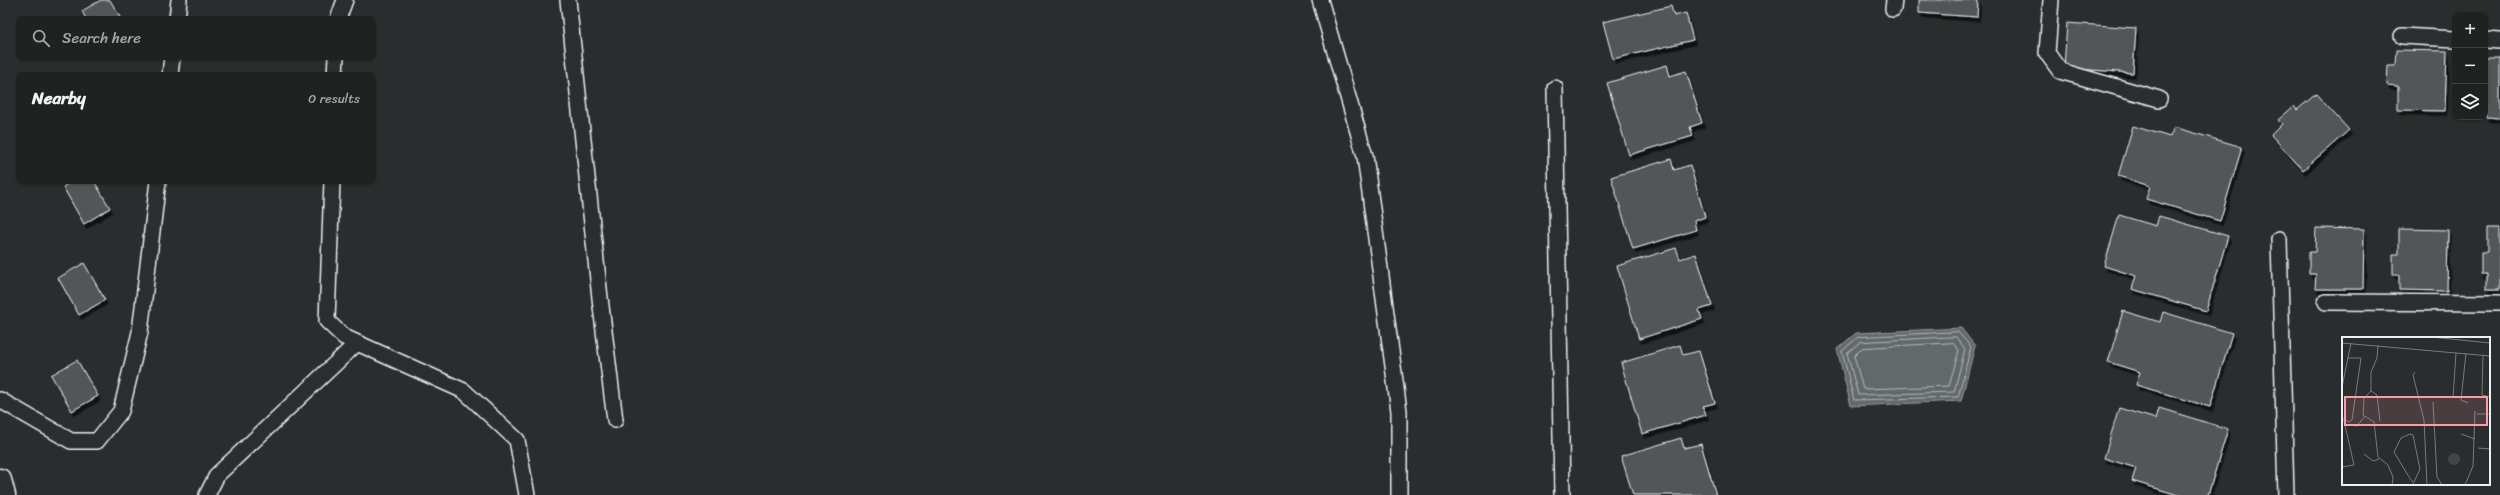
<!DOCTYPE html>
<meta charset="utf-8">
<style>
:root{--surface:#202222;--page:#282a2a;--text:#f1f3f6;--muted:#a2a4a5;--line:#3d3f40}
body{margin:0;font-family:Sriracha,sans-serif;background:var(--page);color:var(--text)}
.controls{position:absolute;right:12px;top:12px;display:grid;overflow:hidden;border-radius:8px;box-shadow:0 1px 3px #0004}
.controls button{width:36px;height:36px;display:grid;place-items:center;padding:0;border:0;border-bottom:1px solid var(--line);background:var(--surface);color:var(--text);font:20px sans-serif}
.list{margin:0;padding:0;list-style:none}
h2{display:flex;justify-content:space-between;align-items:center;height:52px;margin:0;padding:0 16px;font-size:17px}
h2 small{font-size:13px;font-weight:400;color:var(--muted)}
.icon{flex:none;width:22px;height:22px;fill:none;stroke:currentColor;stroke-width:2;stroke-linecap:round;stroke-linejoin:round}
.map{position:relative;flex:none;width:2500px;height:495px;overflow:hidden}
.search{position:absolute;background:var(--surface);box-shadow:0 1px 3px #0004;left:16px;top:16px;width:360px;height:44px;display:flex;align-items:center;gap:10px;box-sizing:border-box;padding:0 14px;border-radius:8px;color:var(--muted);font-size:15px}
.panel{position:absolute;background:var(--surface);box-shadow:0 1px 3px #0004;left:16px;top:72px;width:360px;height:112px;border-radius:8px}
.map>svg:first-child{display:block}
.water{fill:#63686b;stroke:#989fa3}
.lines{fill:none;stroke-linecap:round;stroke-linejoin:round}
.shore{stroke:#b3bac0;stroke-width:1}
.building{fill:#535759;stroke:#e8f1f8;filter:url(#shadow)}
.lane-casing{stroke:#e8f1f8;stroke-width:18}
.street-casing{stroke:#e8f1f8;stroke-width:25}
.lane{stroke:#2a2d2e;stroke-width:15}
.street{stroke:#2a2d2e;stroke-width:22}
.inset-road{fill:none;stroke:#767b7f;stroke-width:1}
.view{fill:#ff9aa2;fill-opacity:0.15;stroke:#ff9aa2;stroke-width:2}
.inset-edge{fill:none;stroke:#e8f1f8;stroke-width:2}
</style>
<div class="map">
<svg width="2500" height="495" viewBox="0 0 2500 495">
<defs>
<filter id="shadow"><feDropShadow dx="2.5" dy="4.5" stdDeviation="0" flood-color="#0009"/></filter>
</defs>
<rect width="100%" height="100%" fill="#2a2d2e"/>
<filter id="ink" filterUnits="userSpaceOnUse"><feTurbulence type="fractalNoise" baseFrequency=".025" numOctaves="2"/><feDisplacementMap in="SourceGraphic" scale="8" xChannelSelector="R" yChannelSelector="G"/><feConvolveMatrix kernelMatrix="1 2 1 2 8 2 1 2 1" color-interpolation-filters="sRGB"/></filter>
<g filter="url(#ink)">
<!-- water -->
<path class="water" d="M1961 328 1975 346 1961 401 1851 406 1837 349 1856 333Z"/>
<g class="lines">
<!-- shore -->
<path class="shore" d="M1958 332 1971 347 1958 397 1854 400 1842 351 1858 337Z
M1956 337 1965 349 1954 392 1858 395 1847 353 1860 342Z
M1953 343 1959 350 1949 386 1863 389 1854 356 1862 348Z"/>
</g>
<!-- building -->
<path class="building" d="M101 0H110L121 19H86L82 11Z
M1919 0H1978L1977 17 1919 13Z
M1671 6 1674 16 1686 13 1693 40 1613 59 1603 22Z
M2067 23 2136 28 2133 73 2064 68Z
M2396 50 2447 51 2445 111 2398 110V86L2387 85 2388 65H2395Z
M2485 58H2500V118L2486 117Z
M1667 65 1670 76 1686 71 1702 123 1690 127 1693 136 1629 155 1607 83Z
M2316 94 2349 130 2303 170 2271 135 2282 124 2278 120 2294 106 2297 110Z
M2133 126 2170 137 2174 127 2242 147 2220 221 2146 199 2150 186 2118 176Z
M1671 159 1674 170 1690 165 1705 217 1694 221 1696 230 1633 249 1611 177Z
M73 181H94L110 208 84 224 63 187Z
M2119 215 2156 226 2159 216 2228 236 2206 311 2132 289 2136 276 2104 266Z
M2316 228 2364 229 2363 289H2315L2316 274H2309V252H2315Z
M2487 228H2500V289H2487V274H2481V252H2487Z
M2399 229 2448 230 2447 291 2399 290V275H2393V254H2399Z
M1676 248 1680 259 1696 254 1712 306 1699 310 1702 319 1639 339 1617 266Z
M84 263 105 300 79 315 58 278Z
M2123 311 2160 322 2163 312 2232 333 2210 407 2136 385 2140 372 2108 362Z
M1680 345 1683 355 1699 351 1715 403 1703 406 1706 415 1642 434 1621 363Z
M77 360 98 396 72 411 51 375Z
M2119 408 2156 419 2159 408 2228 429 2208 495H2178L2132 481 2136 468 2104 458Z
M1681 438 1684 448 1701 444 1716 495H1633L1621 456Z"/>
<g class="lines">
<defs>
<path id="lane" d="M568 0 600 298 615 420
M1320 0 1365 156 1399 411V495
M2051 0 2047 53 2060 71 2159 99
M1893 9 1894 0
M177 19 179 0
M338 19 345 0
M2402 36 2455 39
M2485 40 2500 41
M170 75 172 57
M335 75 336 57
M1555 88 1562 495
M332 181 327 321 344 337 464 391 517 440 527 495
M2279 239 2286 495
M2326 302 2500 303
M0 400 71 441H97L121 411 140 332 158 181
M207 495 217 475 357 343"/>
<path id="street" d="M0 480 4 495"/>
</defs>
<!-- lane casing -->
<use href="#lane" class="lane-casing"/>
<!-- street casing -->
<use href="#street" class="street-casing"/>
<!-- lane -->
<use href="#lane" class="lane"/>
<!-- street -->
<use href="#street" class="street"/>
</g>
</g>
<!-- overview -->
<g transform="translate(2342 337)">
<rect width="148" height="148" fill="#2a2d2e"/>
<path d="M106 122a6 6 0 1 1 12 0a6 6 0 1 1-12 0Z" fill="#424648"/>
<path class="inset-road" d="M89 0 148 6M0 6 148 19M36 8 35 21 29 35V54L22 61 21 78 32 85 36 120 46 128 51 140 50 148M124 16 119 63 126 66M141 18 140 58 148 60M73 35 71 38 82 83 85 148M0 50 9 6M29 54 35 58 38 84M111 60 114 16M91 65 95 140 100 148M135 77H148M0 81 7 85 10 83 19 21H5M0 84H2L12 128 0 130M14 90 23 79M119 97 133 102M136 111 148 112M22 117 31 124 37 122M72 145 78 132 71 98 68 97 59 101 52 115 67 140 73 148M123 148 131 129 133 74"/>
<path class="view" d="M3 60H145V88H3Z"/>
<rect width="148" height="148" class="inset-edge"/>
</g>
</svg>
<div class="controls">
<button>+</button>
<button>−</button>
<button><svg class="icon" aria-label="layers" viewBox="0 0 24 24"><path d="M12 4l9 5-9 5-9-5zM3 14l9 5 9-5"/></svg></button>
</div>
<div class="search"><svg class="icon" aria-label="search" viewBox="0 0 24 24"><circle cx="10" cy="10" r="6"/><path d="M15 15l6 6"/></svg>Search here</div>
<section class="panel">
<h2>Nearby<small>0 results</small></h2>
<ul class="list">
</ul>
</section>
</div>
